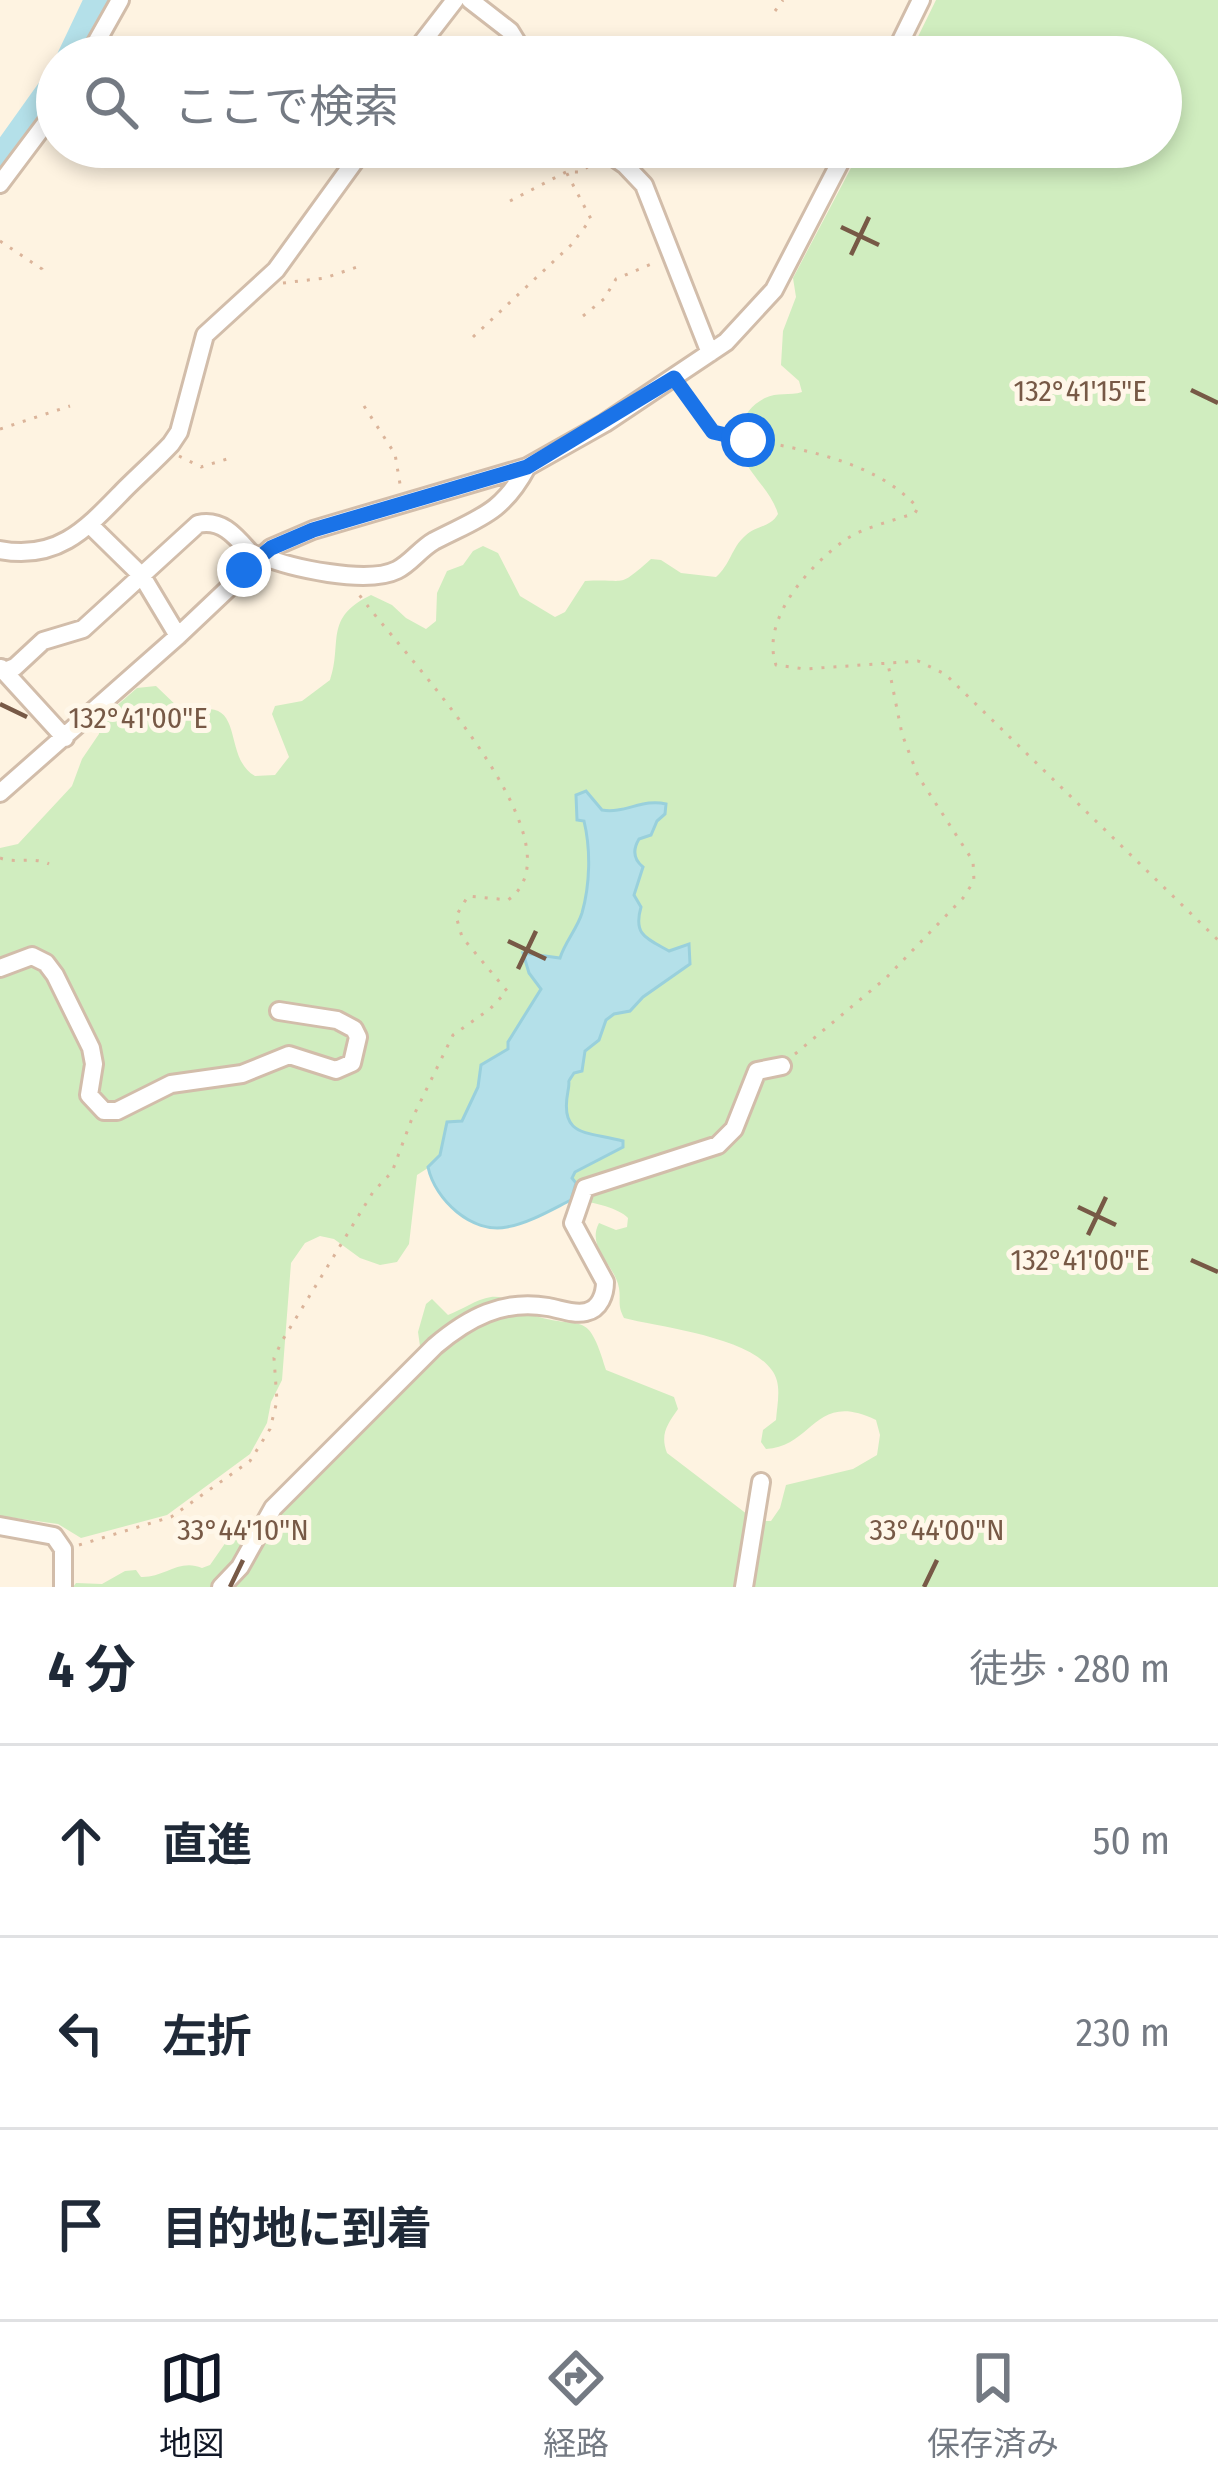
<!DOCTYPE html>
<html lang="ja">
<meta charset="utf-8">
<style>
:root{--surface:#fff;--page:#f6f6f7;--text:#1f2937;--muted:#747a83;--line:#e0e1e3;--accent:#111827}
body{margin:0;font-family:"Fira Sans Condensed","Noto Sans JP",sans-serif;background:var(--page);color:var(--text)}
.stop{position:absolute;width:36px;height:36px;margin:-27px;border:9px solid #1a73e8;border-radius:50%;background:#fff}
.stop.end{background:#1a73e8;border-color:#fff;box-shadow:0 3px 12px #0008}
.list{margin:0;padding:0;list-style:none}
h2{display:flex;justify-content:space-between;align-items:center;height:156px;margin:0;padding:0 48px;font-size:51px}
h2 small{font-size:39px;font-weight:400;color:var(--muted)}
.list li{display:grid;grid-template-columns:78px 1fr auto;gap:36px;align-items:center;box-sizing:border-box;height:192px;padding:0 48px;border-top:3px solid var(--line)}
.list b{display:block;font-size:45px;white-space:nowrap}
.list em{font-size:39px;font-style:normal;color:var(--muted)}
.icon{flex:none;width:66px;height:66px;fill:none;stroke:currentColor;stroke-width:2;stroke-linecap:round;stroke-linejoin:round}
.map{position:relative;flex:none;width:1218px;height:1587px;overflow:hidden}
.search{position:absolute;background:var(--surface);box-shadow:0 6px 18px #0003;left:36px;right:36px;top:36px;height:132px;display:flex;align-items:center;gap:30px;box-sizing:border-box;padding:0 42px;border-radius:66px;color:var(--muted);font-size:45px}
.sheet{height:732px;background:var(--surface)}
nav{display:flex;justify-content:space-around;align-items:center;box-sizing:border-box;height:168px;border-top:3px solid var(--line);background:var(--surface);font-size:33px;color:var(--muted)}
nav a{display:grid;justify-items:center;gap:6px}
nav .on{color:var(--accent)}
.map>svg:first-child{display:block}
.green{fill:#d0edbf}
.water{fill:#b4e0e9;stroke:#99d0dc;stroke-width:3}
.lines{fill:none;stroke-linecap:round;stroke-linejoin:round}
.river{stroke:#b4e0e9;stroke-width:24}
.minor-casing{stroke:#d2bdaa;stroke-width:22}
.path{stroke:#dbb49a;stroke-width:3;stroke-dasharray:3 9;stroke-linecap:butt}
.minor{stroke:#fff;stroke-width:16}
.route{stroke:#1a73e8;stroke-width:15}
.ticks{fill:none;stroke:#775946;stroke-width:4.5}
.ticks-label{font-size:30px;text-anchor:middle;fill:#775946;stroke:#fff7e9;stroke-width:10;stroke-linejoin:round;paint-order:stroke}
</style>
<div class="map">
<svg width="1218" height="1587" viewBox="0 0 1218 1587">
<rect width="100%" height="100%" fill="#fef3e1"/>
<!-- green -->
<path class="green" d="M936 0H1218V1587H73L76 1583 102 1584 125 1571 136 1570 141 1577C164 1578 179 1558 202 1568L210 1565 226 1542 250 1532 280 1506 422 1360 418 1332 426 1304 432 1299 448 1315C462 1310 476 1299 491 1297 510 1295 518 1310 533 1315 582 1332 587 1305 606 1370L674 1397 678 1409C667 1425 660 1434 667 1453L756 1521H771L780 1508 786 1485 853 1469 877 1455 880 1435 876 1420C815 1390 814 1446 766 1449L761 1442 763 1430 776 1420C777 1407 780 1393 777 1381 766 1338 662 1328 624 1318 617 1305 621 1301 619 1288 615 1265 586 1248 599 1223L616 1230 627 1227 628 1218C618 1207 581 1198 566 1202 548 1207 532 1220 514 1225 476 1236 437 1203 428 1168L417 1175 409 1244 397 1262 380 1265 360 1258 334 1239 320 1236 305 1243 291 1263 282 1380 271 1402 267 1423 250 1454 167 1515 81 1538 58 1524 0 1516V848L18 844 72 786 82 759 99 734 98 722 137 688 156 686 181 710C190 711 200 709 210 709 241 711 226 760 255 776L275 775 289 757 272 714 275 706 302 701 330 680C343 643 323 618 371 595L392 605 406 618 426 629 436 621 437 593 447 571 463 565 473 551 483 546 498 553 520 596 555 617 565 612 585 581C628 578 616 590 651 559L661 560 681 573 716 577C730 565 732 547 745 536 756 525 770 528 778 514 769 482 732 466 741 428 744 414 752 405 765 398 777 392 790 396 802 392L799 381 781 365 783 331 796 297 793 278 862 147H1161V57H908Z"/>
<!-- water -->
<path class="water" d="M586 791 602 810C625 814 643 798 666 804L665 814 657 821 651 835 639 839C633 849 633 859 643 867L634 895 641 907C633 935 646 938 669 951L689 944 690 964 643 997 630 1011 614 1014 606 1020 599 1040 585 1051 582 1071 574 1073C565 1087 571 1075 568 1091 559 1138 587 1131 623 1141V1147L575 1172 572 1178 576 1183 571 1200C551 1210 529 1223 507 1227 472 1234 435 1200 428 1167L440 1155 447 1122 462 1121 478 1087 481 1065 508 1049V1042L541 989 529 973 523 953 560 958C565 942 577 929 582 913 590 885 591 850 584 821L577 820 576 795Z"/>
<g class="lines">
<!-- river -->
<path class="river" d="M69 57 96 0
M0 158 57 78"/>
<defs>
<path id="minor" d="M470 0 510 31 526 57
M88 57 120 0
M411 57 455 0
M893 57 921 0
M599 147 625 165 644 185 710 353
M0 184 57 108
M91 526 142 576 178 636
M0 550C58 561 87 528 123 491 139 475 156 460 171 444L179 432 205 335 276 270 365 147
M260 555C290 568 367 585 397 570 411 563 420 549 434 541 478 518 502 514 527 467
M1 668 65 738
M5 671 15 667 43 641 83 629 198 524C225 518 239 541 256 559
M0 793 178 636 271 548 313 530 527 467 605 423 726 342 774 290 848 147
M0 968 32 956 46 963 55 975 91 1048 94 1064 89 1095 104 1111H117L171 1084 242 1074 289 1055 336 1070 352 1063 358 1037 354 1029 337 1020 279 1011
M0 1526 54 1536 63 1549V1587
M221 1587 240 1567 273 1508 435 1346C468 1318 503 1299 548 1307 560 1309 574 1315 586 1312 600 1309 605 1294 605 1282L573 1223 585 1188 718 1145 734 1129 757 1071 782 1066
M744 1587 761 1482"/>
</defs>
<!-- minor casing -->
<use href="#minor" class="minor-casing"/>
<!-- path -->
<path class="path" d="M775 11 783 0
M114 40 149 53 176 57
M510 201 566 172H581L594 162
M0 241 42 269 45 277
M283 283 325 278 357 267
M583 316 604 299 616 279 656 262
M473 337 571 245 591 219 553 147
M684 390 713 432C781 447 870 454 918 508L915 513C893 521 864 527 845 540 810 565 760 619 776 665L805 669 918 661 945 674 1218 940
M364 406 395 454 401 490
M0 429 70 406
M179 456 201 467 227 459
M0 858C16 864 32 856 49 864
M795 1054 886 978 963 898 974 881 973 861 918 776 902 734 888 664
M79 1545 171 1517 250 1461 270 1429 277 1401 274 1358 282 1341 373 1192 392 1172 411 1121 453 1035 490 1009 507 991 462 937 456 916 468 896 508 900C589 842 393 644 358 593"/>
<!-- minor -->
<use href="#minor" class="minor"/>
</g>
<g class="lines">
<!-- route -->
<path class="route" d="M244 570 271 548 313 530 527 467 674 378 713 432 748 440"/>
</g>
<!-- ticks -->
<path class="ticks" d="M841 227 879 245M851 255 869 217M1191 390 1218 403M0 704 27 717M508 941 546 959M518 969 536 931M1078 1207 1116 1225M1088 1235 1106 1197M1191 1260 1218 1272M230 1587 243 1560M924 1587 937 1560"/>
<g class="ticks-label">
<text x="1080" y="401">132°41'15"E</text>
<text x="138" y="728">132°41'00"E</text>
<text x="1080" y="1270">132°41'00"E</text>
<text x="243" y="1540">33°44'10"N</text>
<text x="937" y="1540">33°44'00"N</text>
</g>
</svg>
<div class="stop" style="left:748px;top:440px"></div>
<div class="stop end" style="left:244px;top:570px"></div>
<div class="search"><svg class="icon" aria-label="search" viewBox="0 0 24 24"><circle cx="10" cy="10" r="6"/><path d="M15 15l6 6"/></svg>ここで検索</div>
</div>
<section class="sheet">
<h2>4 分<small>徒歩 · 280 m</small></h2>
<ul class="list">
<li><svg class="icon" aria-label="ahead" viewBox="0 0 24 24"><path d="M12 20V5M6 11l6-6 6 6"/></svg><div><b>直進</b></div><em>50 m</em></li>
<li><svg class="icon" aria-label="left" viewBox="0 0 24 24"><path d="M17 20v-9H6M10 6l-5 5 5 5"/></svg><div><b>左折</b></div><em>230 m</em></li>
<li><svg class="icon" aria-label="arrive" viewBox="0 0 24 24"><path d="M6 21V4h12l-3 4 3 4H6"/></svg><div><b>目的地に到着</b></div></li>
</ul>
</section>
<nav>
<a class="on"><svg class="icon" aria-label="map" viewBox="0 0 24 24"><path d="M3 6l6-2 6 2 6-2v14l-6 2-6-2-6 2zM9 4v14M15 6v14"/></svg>地図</a>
<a><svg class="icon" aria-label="directions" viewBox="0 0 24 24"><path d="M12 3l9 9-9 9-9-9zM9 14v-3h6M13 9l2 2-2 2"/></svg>経路</a>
<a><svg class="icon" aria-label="saved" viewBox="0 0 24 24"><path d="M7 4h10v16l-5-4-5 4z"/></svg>保存済み</a>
</nav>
